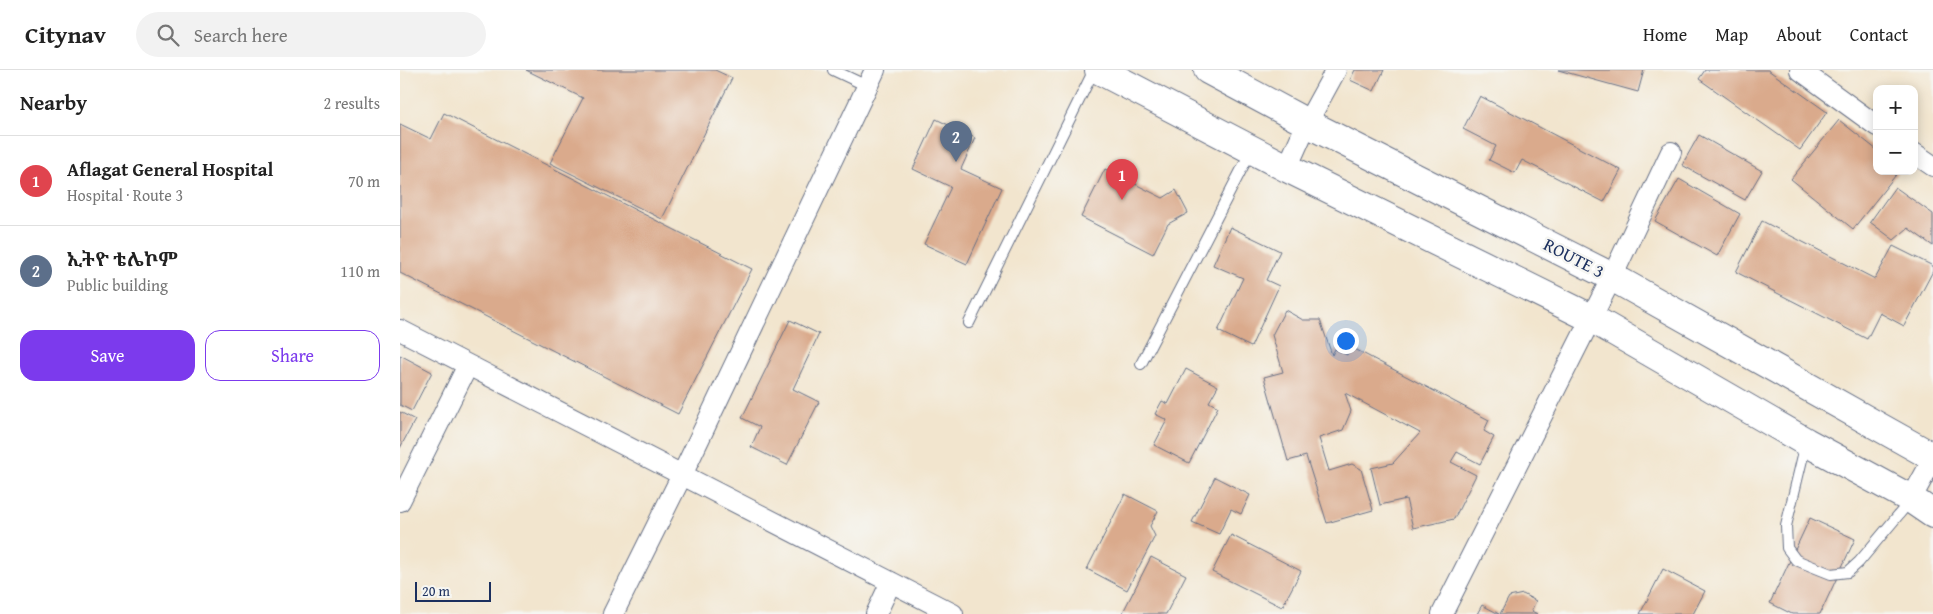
<!DOCTYPE html>
<meta charset="utf-8">
<style>
:root{--surface:#fff;--page:#f2f2f2;--text:#222;--muted:#767676;--line:#e0e0e0;--accent:#7c3aed}
body{margin:0;font-family:"Gentium Book Plus","Noto Serif Ethiopic",serif;background:var(--page);color:var(--text)}
.controls{position:absolute;right:15px;top:15px;display:grid;overflow:hidden;border-radius:10px;box-shadow:0 2px 12px #0003}
.controls button{width:45px;height:45px;display:grid;place-items:center;padding:0;border:0;border-bottom:1px solid var(--line);background:var(--surface);color:var(--text);font:25px sans-serif}
.scale{position:absolute;left:15px;bottom:12px;width:76px;box-sizing:border-box;padding-left:5px;border:2px solid #1b2f5e;border-top:0;font-size:14px;line-height:18px;white-space:nowrap;color:#1b2f5e;-webkit-text-stroke:4px #f6f6f2;paint-order:stroke}
.you{position:absolute;left:945px;top:270px;width:18px;height:18px;margin:-12px;border:4px solid #fff;border-radius:50%;background:#1a73e8;box-shadow:0 0 0 8px #1a73e833}
.badge{display:grid;place-items:center;width:32px;height:32px;border-radius:50%;background:var(--accent);color:#fff;font-size:16px;font-weight:700}
.pin{position:absolute;translate:-50% -41px;filter:drop-shadow(0 1px 2px #0008)}
.pin::after{content:'';position:absolute;top:26px;width:18px;height:15px;background:inherit;clip-path:polygon(0 0,100% 0,50% 100%)}
.list{margin:0;padding:0;list-style:none}
h2{display:flex;justify-content:space-between;align-items:center;height:65px;margin:0;padding:0 20px;font-size:21px}
h2 small{font-size:16px;font-weight:400;color:var(--muted)}
.list li{display:grid;grid-template-columns:32px 1fr auto;gap:15px;align-items:center;box-sizing:border-box;height:90px;padding:0 20px;border-top:1px solid var(--line)}
.list b{display:block;font-size:19px;white-space:nowrap}
.list p{margin:0;font-size:16px;white-space:nowrap;color:var(--muted)}
.list em{font-size:16px;font-style:normal;color:var(--muted)}
.actions{display:flex;gap:10px;padding:15px 20px}
.actions a{flex:1;padding:11px 0;border:1px solid var(--accent);border-radius:15px;text-align:center;font-size:18px;color:var(--accent)}
.actions .main{background:var(--accent);color:#fff}
.icon{flex:none;width:28px;height:28px;fill:none;stroke:currentColor;stroke-width:2;stroke-linecap:round;stroke-linejoin:round}
.map{position:relative;flex:none;width:1533px;height:544px;overflow:hidden}
header{display:flex;align-items:center;gap:30px;box-sizing:border-box;height:70px;padding:0 25px;background:var(--surface);border-bottom:1px solid var(--line)}
header strong{font-size:24px}
nav{display:flex;gap:28px;margin-inline-start:auto;font-size:18px}
.search{width:350px;height:45px;background:var(--page);display:flex;align-items:center;gap:12px;box-sizing:border-box;padding:0 18px;border-radius:28px;color:var(--muted);font-size:19px}
main{display:flex}
aside{flex:1;background:var(--surface)}
.map>svg:first-child{display:block}
.building{fill:#daaa8c}
.lines{fill:none;stroke-linecap:round;stroke-linejoin:round}
.lane-casing{stroke:#666f85;stroke-width:12}
.street-casing{stroke:#666f85;stroke-width:22}
.secondary-casing{stroke:#666f85;stroke-width:30}
.lane{stroke:#fff;stroke-width:10}
.street{stroke:#fff;stroke-width:20}
.secondary{stroke:#fff;stroke-width:28}
.labels{text-anchor:middle;stroke-width:5;stroke-linejoin:round;paint-order:stroke}
.street-label{font-size:18px;fill:#1b2f5e;stroke:#f6f6f2}
</style>
<header>
<strong>Citynav</strong>
<div class="search"><svg class="icon" aria-label="search" viewBox="0 0 24 24"><circle cx="10" cy="10" r="6"/><path d="M15 15l6 6"/></svg>Search here</div>
<nav><a>Home</a><a>Map</a><a>About</a><a>Contact</a></nav>
</header>
<main>
<aside>
<h2>Nearby<small>2 results</small></h2>
<ul class="list">
<li><span class="badge" style="background:#e0444e">1</span><div><b>Aflagat General Hospital</b><p>Hospital · Route 3</p></div><em>70 m</em></li>
<li><span class="badge" style="background:#5c6f8a">2</span><div><b>ኢትዮ ቴሌኮም</b><p>Public building</p></div><em>110 m</em></li>
</ul>
<div class="actions"><a class="main">Save</a><a>Share</a></div>
</aside>
<div class="map">
<svg width="1533" height="544" viewBox="0 0 1533 544">
<rect width="100%" height="100%" fill="#f6f6f2"/>
<filter id="ink" filterUnits="userSpaceOnUse"><feTurbulence type="fractalNoise" baseFrequency=".02" numOctaves="2"/><feDisplacementMap in="SourceGraphic" scale="10" xChannelSelector="R" yChannelSelector="G"/><feConvolveMatrix kernelMatrix="1 2 1 2 8 2 1 2 1" color-interpolation-filters="sRGB"/></filter>
<filter id="wash" filterUnits="userSpaceOnUse"><feTurbulence type="fractalNoise" baseFrequency=".0096" numOctaves="4" result="noise"/><feDisplacementMap in="SourceGraphic" scale="20" xChannelSelector="R" yChannelSelector="G"/><feGaussianBlur stdDeviation="1.12" result="paint"/><feColorMatrix in="noise" values="0 0 0 0 0 0 0 0 0 0 0 0 0 0 0 0 0 1.4 0 .05"/><feComposite in="paint" operator="in"/></filter>
<g filter="url(#wash)">
<rect width="100%" height="100%" fill="#f2e5ce"/>
<g id="blocks">
<!-- building -->
<path class="building" d="M126 0H315L332 8 262 149 150 93 183 28Z
M955 0H984L974 21 950 10Z
M1158 0H1244L1238 22Z
M1305 0H1368L1427 42 1400 80 1299 9Z
M1080 26 1221 100 1204 132 1122 90 1115 103 1089 90 1096 76 1063 59Z
M44 43 352 199 278 344 0 203V54L31 69Z
M536 49 575 68 561 99 602 118 567 194 524 174 551 117 513 99Z
M1439 50 1477 80V101H1499L1453 159 1391 109Z
M1299 65 1362 101 1345 130 1282 95Z
M705 99 763 128 776 120 788 143 768 154 753 184 681 147Z
M1279 109 1340 144 1317 186 1255 151Z
M1495 117 1533 144V176L1508 158 1494 170 1470 152Z
M1362 151 1475 209 1493 176 1533 196V201L1504 256 1480 243 1467 269 1336 202Z
M830 157 880 181 866 210 879 216 851 277 818 261 843 208 813 195Z
M885 240 903 250H920L932 285 935 279 947 285 951 277 1089 350 1084 361 1094 367 1080 394 1057 382 1051 392 1076 405 1054 449 1013 458 1006 429 980 435 971 398 993 393 1020 363 945 323 951 341 943 360 919 368 929 401 952 394 961 399 973 440 927 453 906 386 888 391 864 307 883 302 872 265Z
M390 250 419 264 393 319 419 332 387 395 351 377 360 357 342 348Z
M0 285 32 302 12 341 0 335Z
M786 299 818 316 809 332 818 337 789 393 754 375 767 350 755 344 762 331 768 334Z
M0 342 15 350 0 378Z
M815 407 850 425 841 444 831 439 819 464 792 452Z
M725 424 758 441 750 456 755 466 727 520 687 499Z
M1410 448 1455 469 1420 544H1392L1370 533Z
M831 465 901 501 882 537 812 502Z
M751 487 786 505 766 544H722Z
M1263 499 1305 521 1293 544H1240Z
M1123 524 1136 531 1131 541 1138 544H1100L1109 527Z
M1082 535 1099 544H1077Z"/>
</g>
</g>
<g filter="url(#ink)">
<use href="#blocks" fill-opacity="0" stroke="#666f85" stroke-width="1"/>
<g class="lines">
<defs>
<path id="lane" d="M433 0 467 16
M569 253 694 0
M741 294 851 81
M1406 373 1386 456 1387 478 1396 490 1431 504 1448 502 1459 492 1511 430"/>
<path id="street" d="M1400 0 1477 56
M1514 83 1533 96
M887 98 907 53 936 0
M0 260 553 544
M1511 429 1533 389
M0 431 68 295
M213 544 282 405 475 0
M476 544 491 512
M1042 544 1212 207 1271 82"/>
<path id="secondary" d="M699 0 887 98 1191 248 1406 372 1511 429 1533 444
M808 0 907 53 1212 207 1533 387"/>
</defs>
<!-- lane casing -->
<use href="#lane" class="lane-casing"/>
<!-- street casing -->
<use href="#street" class="street-casing"/>
<!-- secondary casing -->
<use href="#secondary" class="secondary-casing"/>
<!-- lane -->
<use href="#lane" class="lane"/>
<!-- street -->
<use href="#street" class="street"/>
<!-- secondary -->
<use href="#secondary" class="secondary"/>
</g>
</g>
<g class="labels">
<!-- street labels -->
<g class="street-label">
<text transform="translate(1174 188) rotate(27)" y="6">ROUTE 3</text>
</g>
</g>
</svg>
<div class="controls">
<button>+</button>
<button>−</button>
</div>
<div class="scale">20 m</div>
<div class="you"></div>
<div class="pin badge" style="left:722px;top:130px;background:#e0444e">1</div>
<div class="pin badge" style="left:556px;top:92px;background:#5c6f8a">2</div>
</div>
</main>
